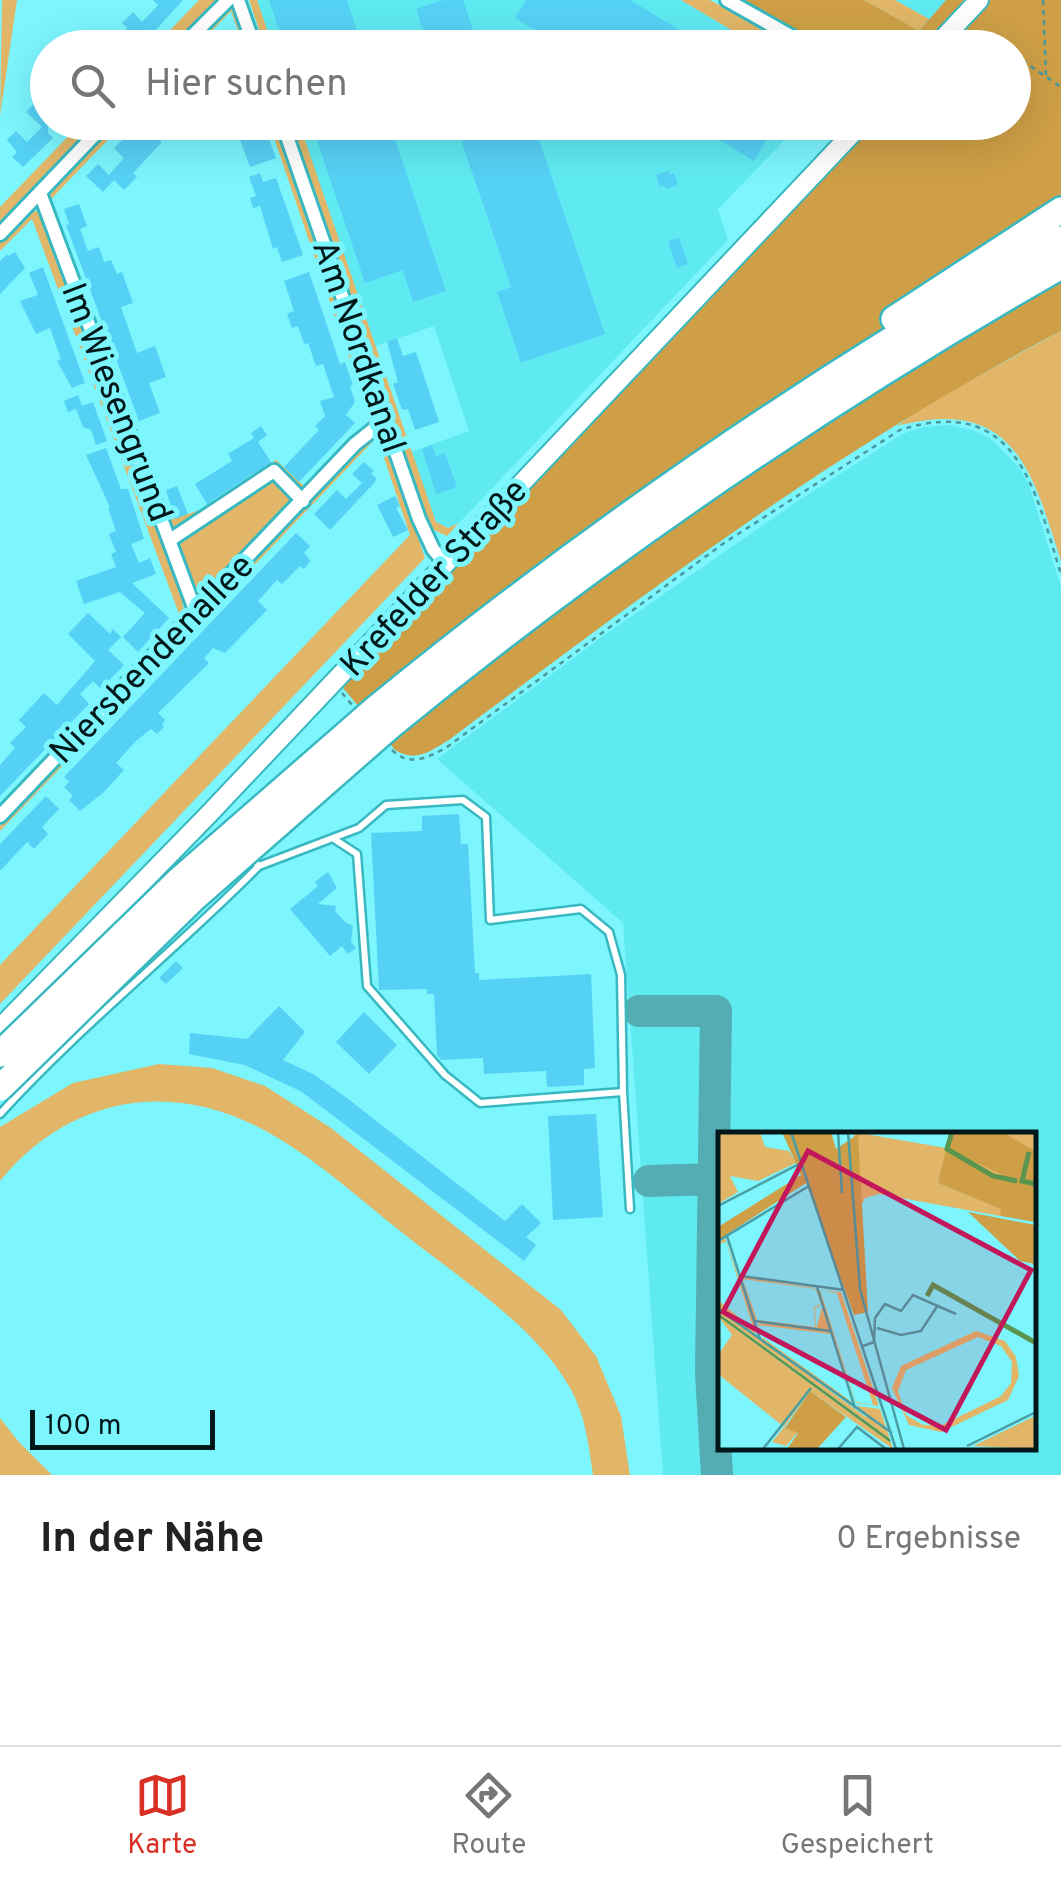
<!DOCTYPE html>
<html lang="de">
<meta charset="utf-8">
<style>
:root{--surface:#fff;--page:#f6f6f6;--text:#222;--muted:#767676;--line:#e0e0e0;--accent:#d93025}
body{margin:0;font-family:Overpass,sans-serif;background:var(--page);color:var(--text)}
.scale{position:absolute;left:30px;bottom:25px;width:185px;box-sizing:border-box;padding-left:10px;border:5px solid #00181a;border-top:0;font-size:28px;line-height:35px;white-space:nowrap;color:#00181a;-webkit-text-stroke:8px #7cf5fd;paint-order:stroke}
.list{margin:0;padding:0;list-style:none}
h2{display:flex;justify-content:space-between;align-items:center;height:130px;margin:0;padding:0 40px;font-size:42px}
h2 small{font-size:32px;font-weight:400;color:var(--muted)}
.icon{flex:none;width:55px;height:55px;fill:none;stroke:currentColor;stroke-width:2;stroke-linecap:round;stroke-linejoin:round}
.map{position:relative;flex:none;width:1061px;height:1475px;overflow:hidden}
.search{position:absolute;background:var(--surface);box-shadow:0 10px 40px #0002;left:30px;right:30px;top:30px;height:110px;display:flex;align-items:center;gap:25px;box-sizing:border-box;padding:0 35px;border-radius:55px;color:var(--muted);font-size:38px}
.sheet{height:270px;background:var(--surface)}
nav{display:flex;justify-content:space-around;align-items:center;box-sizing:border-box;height:140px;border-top:2px solid var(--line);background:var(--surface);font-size:28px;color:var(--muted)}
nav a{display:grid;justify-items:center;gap:5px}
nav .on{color:var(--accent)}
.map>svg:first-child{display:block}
.built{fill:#5feaf2;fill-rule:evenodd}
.green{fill:#e1b668}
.forest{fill:#ce9f46}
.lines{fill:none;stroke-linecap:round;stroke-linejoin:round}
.taxiway{stroke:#54adb3;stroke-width:32}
.building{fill:#56d1f6}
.lane-casing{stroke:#38b9c1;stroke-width:11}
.street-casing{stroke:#38b9c1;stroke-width:18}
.secondary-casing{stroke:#38b9c1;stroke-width:22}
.highway-casing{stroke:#38b9c1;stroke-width:30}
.path{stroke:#49999f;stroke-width:2.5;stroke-dasharray:5 5;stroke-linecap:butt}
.lane{stroke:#fff;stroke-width:6}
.street{stroke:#fff;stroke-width:12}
.secondary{stroke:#fff;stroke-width:18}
.highway{stroke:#fff;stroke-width:25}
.highway-bridge-casing{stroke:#38b9c1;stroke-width:30;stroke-linecap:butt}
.highway-bridge{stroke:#fff;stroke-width:25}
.labels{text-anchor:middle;stroke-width:10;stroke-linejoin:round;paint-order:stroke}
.street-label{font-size:35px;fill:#00181a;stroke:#7cf5fd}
.inset-river{fill:none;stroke:#59954f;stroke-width:5}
.inset-road{fill:none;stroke:#4a9da2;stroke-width:2.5}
.view{fill:#c2185b;fill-opacity:0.15;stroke:#c2185b;stroke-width:5}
.inset-edge{fill:none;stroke:#00181a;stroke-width:5}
</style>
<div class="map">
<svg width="1061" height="1475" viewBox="0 0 1061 1475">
<rect width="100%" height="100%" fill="#7cf5fd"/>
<!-- built -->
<path class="built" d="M257 0H681L760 47H273Z
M895 0H946L929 19Z
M299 123H801L718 209 728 240 459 523 448 528 436 522 411 452 469 431 434 326 375 346Z
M949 425 975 431 992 440 1020 468 1029 485 1061 587V1475H663L623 923 437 759 599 639 795 503 902 434 923 427ZM1034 1135V1448H721V1135Z"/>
<!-- green -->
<path class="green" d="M2 0H17L0 116Z
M199 0H220L174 47 153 48Z
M249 0H257L273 47H265Z
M681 0H710L797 47H760Z
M864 0H895L929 19 919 31Z
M226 7H235L251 47H244L231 11 196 47 186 48Z
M81 123H102L0 228V207Z
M114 123H124L51 199 170 520 200 510 276 460 306 488 370 420 269 123H276L375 412 371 422 303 493 276 467 174 531 170 530 48 201V191Z
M291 123H299L436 522 448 528 459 523 447 536 434 530 427 521Z
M39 211 187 599 182 601 185 615 181 619 32 219 0 251V241L28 212Z
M1061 331V561C1032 471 1014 395 897 426L925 405Z
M375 433 383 436 425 558 0 1004V965L410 535 377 437 0 831V826Z
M272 479 295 501 202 597 193 590 177 549 178 543Z
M159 1064 212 1068 265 1086 331 1128 561 1310 596 1356 621 1416 630 1475H593C589 1446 585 1414 570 1388 535 1325 460 1279 404 1234 357 1197 311 1154 258 1127 164 1079 66 1100 0 1181V1127L73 1083Z
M0 1418 18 1441 52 1475H0Z"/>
<!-- forest -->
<path class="forest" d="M742 0H864L919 31 946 0H1061V331C843 444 645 593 449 740 430 751 416 763 395 750L343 688 870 123 1014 122V48L828 47Z"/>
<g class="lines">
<!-- taxiway -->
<path class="taxiway" d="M639 1011H716L711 1373 717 1475
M649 1181 714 1179"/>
</g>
<!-- building -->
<path class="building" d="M153 0H183L152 34 148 29 131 48H116L124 38 120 35 127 28 122 23 133 12 142 22 158 5Z
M269 0H347L363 48H285Z
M443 0H463L479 48H429L416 9Z
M526 0H630L709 48H565L515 18Z
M38 99 48 108V133L53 138 23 167 12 157 17 152 7 140 16 131 27 142 42 127 26 112Z
M141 122H165L154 135 162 142 133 173 137 177 124 190 114 180 103 192 86 176 98 164 109 175 124 158 114 148Z
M246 122H252L255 131 265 128 276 158 250 167 239 137 235 139 231 127Z
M311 122H389L446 291 413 302 403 270 365 283Z
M455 122H533L605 334 521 363 497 292 511 287Z
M690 122H777L754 161Z
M669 171 670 175 674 173 678 185 666 189 665 185 660 187 656 175Z
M260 173 263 182 276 178 303 255 282 262 277 247 273 249 260 206 253 208 250 198 256 196 249 177Z
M79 204 87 226 80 229 88 251 99 247 104 262 111 260 117 274 122 272 133 303 121 307 137 353 155 346 166 377 149 383 160 413 139 421 66 225 69 224 64 209Z
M679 238 688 264 677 268 668 241Z
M15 252 25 268 0 294V261L7 254 8 256Z
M43 267 85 383 72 388 57 361 61 359 50 328 36 334 20 301 38 295 29 273Z
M309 272 340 364 345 362 353 385 350 386 355 402 346 415 355 423 299 482 284 467 319 430 315 426 325 416 320 401 334 397 323 364 316 366 308 343 304 344 298 326 292 328 287 314 294 311 284 281Z
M397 338 403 356 416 352 439 422 415 430 408 409 402 410 393 384 398 382 387 342Z
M78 395 82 406 93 402 107 441 96 445 91 430 83 427 76 409 68 412 64 401Z
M261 426 267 435 258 442 271 462 207 504 195 484 232 461 228 454 254 438 251 433Z
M432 445 436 456 445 453 457 487 436 494 422 449Z
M106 448 121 489H128L144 539 131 544 139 563 150 558 156 574 132 583 169 618 138 652 123 637 145 613 120 592 84 604 76 581 116 567 111 554 116 552 109 534 116 531 108 508 110 507 86 455Z
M364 462 374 471 371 474 376 478 375 482 330 530 314 514 337 490 346 499 362 483 352 474Z
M177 486 188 514 175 519 166 490Z
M395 496 400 506 396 508 408 530 393 537 377 505Z
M296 533 310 546 304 553 311 561 304 569 300 566 282 584 277 580 258 601 267 610 225 653 213 648 204 658 209 663 158 713 165 720 162 724 164 727 157 734 151 729 136 741 116 763 124 770 104 792 80 811 69 800 73 796 64 787 69 782 64 777Z
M88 613 110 634 113 629 121 637 108 650 124 665 101 689 93 681 80 694 89 704 0 796V765L15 748 10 743 26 727 19 720 44 693 57 705 95 661 68 634Z
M46 796 59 809 42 827 48 834 34 849 27 842 0 871V844Z
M459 814 461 844H468L475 973H479V980L591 974 595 1068 584 1069V1085L547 1087 546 1071 484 1074 483 1058 441 1060 437 1055 434 994H427V989L379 990 371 833 422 831V816Z
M328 872 337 888 318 904 336 906 335 911 345 922 353 926 351 942 356 948 348 954 342 946 330 956 290 909 318 886 315 882Z
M176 961 183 968 166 984 159 978Z
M279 1006 305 1032 283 1060 313 1074 343 1095 505 1221 522 1204 541 1223 526 1237 536 1245 524 1261 302 1092 245 1065 189 1054 190 1033 247 1039Z
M364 1012 397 1045 369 1074 336 1042Z
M596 1114 603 1217 553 1220 548 1116Z"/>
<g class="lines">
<defs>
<path id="lane" d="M334 839 357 854 367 986 445 1075 480 1103 623 1092
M251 858 259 866 359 828 386 805 463 800 486 817 490 920 581 909 609 932 621 975 623 1092 630 1209
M0 1114C81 1025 175 951 259 866"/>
<path id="street" d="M238 0 255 48
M727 0 812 48
M180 48 228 0
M282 122 419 519 433 549 446 565
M40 193 195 610
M0 234 107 122
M170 540 274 471 303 501
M0 816 355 444 385 420"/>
<path id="secondary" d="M934 48 979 0
M0 1028 208 815 863 122"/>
<path id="highway" d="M894 319 1061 210
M374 710C589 534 819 376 1061 239
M389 727C600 554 824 401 1061 266"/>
</defs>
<!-- lane casing -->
<use href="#lane" class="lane-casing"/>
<!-- street casing -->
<use href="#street" class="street-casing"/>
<!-- secondary casing -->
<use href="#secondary" class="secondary-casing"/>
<!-- highway casing -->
<use href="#highway" class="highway-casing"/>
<!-- path -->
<path class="path" d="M1043 0 1046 76
M973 31 1002 48
M1014 55 1061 87
M342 693 353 706
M392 750C409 767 428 758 447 747L724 543 900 430C1017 393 1034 488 1061 574"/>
<!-- lane -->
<use href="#lane" class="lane"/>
<!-- street -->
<use href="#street" class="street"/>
<!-- secondary -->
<use href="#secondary" class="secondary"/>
<!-- highway -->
<use href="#highway" class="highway"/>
<defs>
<path id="highway-bridge" d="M0 1054 178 881 374 710
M0 1088 193 899 389 727"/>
</defs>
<!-- highway-bridge casing -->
<use href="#highway-bridge" class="highway-bridge-casing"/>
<!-- highway-bridge -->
<use href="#highway-bridge" class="highway-bridge"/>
</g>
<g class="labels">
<!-- street labels -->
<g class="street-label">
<text transform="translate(360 346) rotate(71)" y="12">Am Nordkanal</text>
<text transform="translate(118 402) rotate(69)" y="12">Im Wiesengrund</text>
<text transform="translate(433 577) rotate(-47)" y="12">Krefelder Straße</text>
<text transform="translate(151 658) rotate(-46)" y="12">Niersbendenallee</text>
</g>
</g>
<!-- overview -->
<g transform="translate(718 1132)">
<rect width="318" height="318" fill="#7cf5fd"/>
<path d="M0 0H42L47 15 71 19 78 31 40 49 12 44 20 60 0 72ZM136 0 228 16 233 0H317V49L275 45 229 18 220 51 284 77 282 84 161 62 147 66 141 78ZM7 106 39 199 35 203 45 209 40 191 81 195 37 188 24 145 97 156 103 173 97 176 98 198 104 175 136 272 96 247 149 286 139 274 162 277 172 307 0 181V168L36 198 8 110 0 112ZM25 147 98 157 103 172 96 175 97 195 39 188ZM40 193 113 202 134 270 44 205ZM100 158 123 160 161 274 138 271ZM102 158 119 161 155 273 138 270ZM0 184 173 311 175 317 92 259 66 295 80 300 68 314 54 310 66 295 0 242V223L14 203ZM258 199 287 209 298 225 301 244 290 268 223 300 191 293 174 256 183 234ZM260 205 283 214 294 230 293 251 283 264 224 293H205L188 283 180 259 188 238ZM317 284V317L255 314Z" fill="#e1b668" fill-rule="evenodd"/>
<path d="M64 0H113L118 17 140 2 150 180 136 183 88 51 0 108V95L83 43ZM234 0H284L317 19V90L282 84 283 77 220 51 228 18 275 45 299 50 230 17ZM250 80 317 93V132L302 129ZM92 259 128 285 99 317H69L80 301 67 296Z" fill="#ce9f46"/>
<path d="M0 181 172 307 173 311 0 184Z" fill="#59954f"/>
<path class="inset-river" d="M234 0 229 17 275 44 299 49M311 20 304 49 318 52M209 164 215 153 318 211"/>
<path class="inset-road" d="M73 0 178 317M120 0 124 61M130 0 142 157 186 317M0 74 83 31M9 104 42 207M0 109 91 54M23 144 126 158M99 155 137 276M0 177 174 301M37 189 112 199M159 196 183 203 203 199 220 173M145 214 156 210 157 186 167 172 183 179 195 163 238 182M249 314 318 280M45 317 93 256M120 317 139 295 168 317"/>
<path class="view" d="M90 19 313 138 228 298 5 180Z"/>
<rect width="318" height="318" class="inset-edge"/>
</g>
</svg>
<div class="scale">100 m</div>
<div class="search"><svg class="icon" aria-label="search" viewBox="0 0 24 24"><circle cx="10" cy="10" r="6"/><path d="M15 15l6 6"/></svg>Hier suchen</div>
</div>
<section class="sheet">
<h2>In der Nähe<small>0 Ergebnisse</small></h2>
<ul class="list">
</ul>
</section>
<nav>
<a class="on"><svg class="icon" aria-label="map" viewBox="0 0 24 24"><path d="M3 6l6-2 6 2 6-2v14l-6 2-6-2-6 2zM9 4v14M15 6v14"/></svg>Karte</a>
<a><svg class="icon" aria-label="directions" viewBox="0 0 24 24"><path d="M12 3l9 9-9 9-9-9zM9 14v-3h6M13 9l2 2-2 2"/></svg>Route</a>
<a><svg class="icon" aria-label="saved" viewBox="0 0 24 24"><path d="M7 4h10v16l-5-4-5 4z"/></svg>Gespeichert</a>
</nav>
